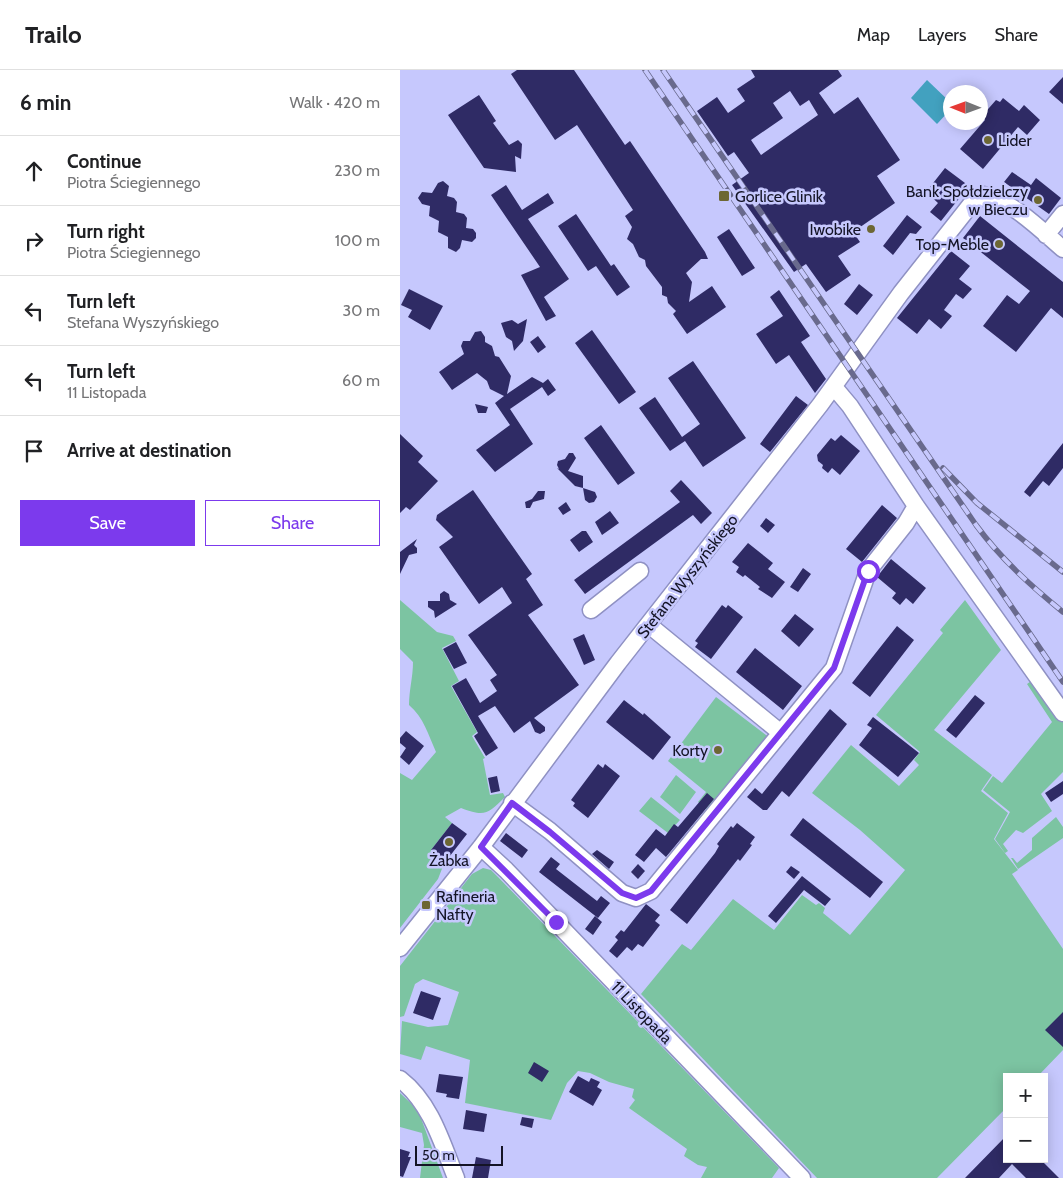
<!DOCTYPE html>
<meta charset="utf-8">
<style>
:root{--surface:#fff;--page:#f6f6f6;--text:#202124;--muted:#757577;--line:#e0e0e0;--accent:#7c3aed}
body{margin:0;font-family:Cabin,sans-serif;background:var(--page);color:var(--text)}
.controls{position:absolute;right:15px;bottom:15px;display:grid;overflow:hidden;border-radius:0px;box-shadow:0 2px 12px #0003}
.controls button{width:45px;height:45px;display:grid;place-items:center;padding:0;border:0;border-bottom:1px solid var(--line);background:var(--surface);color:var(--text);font:25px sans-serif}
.compass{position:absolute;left:543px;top:15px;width:45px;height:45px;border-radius:50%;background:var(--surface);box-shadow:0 2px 12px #0003;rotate:271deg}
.scale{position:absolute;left:15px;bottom:12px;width:88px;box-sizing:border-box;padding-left:5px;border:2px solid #141426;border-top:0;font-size:14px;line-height:18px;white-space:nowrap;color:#141426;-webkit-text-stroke:4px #c6c8fd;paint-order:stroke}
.stop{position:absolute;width:15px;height:15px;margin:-11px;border:4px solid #7c3aed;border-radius:50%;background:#fff}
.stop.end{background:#7c3aed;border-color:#fff;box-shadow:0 1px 5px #0008}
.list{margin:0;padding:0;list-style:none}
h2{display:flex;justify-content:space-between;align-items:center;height:65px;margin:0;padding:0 20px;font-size:21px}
h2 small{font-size:16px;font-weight:400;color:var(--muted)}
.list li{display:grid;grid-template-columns:32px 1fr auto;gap:15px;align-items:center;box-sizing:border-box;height:70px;padding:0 20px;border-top:1px solid var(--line)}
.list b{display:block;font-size:19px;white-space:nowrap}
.list p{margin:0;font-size:16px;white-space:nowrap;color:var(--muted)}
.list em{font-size:16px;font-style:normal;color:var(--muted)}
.actions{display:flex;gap:10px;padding:15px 20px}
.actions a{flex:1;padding:11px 0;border:1px solid var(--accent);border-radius:0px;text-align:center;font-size:18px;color:var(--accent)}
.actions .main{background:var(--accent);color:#fff}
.icon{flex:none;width:28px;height:28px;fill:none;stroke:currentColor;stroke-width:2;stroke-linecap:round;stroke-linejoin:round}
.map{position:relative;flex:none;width:663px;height:1108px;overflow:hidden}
header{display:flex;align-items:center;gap:30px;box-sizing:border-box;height:70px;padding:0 25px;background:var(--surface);border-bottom:1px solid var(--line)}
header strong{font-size:24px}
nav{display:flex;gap:28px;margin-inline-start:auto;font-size:18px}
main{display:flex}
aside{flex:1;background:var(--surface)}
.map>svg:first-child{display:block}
.green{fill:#7cc4a2}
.water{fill:#42a1bf}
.building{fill:#2f2b65;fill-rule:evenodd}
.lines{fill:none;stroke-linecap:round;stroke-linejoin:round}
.minor-casing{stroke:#8f91c3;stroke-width:19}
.minor{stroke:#fff;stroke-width:16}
.rail-casing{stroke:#696a8d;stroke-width:5.5}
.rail{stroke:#c6c8fd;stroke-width:4;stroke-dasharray:11;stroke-linecap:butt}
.route{stroke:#7c3aed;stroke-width:6}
.poi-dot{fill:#6d6734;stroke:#c6c8fd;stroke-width:2}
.labels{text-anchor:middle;stroke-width:5;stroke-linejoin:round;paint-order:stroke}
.poi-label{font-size:16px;fill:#141426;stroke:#c6c8fd;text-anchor:end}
.street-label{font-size:16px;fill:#141426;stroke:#c6c8fd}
</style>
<header>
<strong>Trailo</strong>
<nav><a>Map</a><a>Layers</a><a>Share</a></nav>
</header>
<main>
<aside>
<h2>6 min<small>Walk · 420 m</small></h2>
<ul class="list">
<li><svg class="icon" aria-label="ahead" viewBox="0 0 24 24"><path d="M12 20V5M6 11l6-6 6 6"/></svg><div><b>Continue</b><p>Piotra Ściegiennego</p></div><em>230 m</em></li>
<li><svg class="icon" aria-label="right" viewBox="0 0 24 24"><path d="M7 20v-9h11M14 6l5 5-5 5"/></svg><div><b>Turn right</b><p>Piotra Ściegiennego</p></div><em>100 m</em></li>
<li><svg class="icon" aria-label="left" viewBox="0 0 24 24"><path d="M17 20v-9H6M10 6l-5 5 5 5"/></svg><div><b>Turn left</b><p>Stefana Wyszyńskiego</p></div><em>30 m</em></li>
<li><svg class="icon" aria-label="left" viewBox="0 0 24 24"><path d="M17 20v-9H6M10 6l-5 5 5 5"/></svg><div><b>Turn left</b><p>11 Listopada</p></div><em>60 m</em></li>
<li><svg class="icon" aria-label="arrive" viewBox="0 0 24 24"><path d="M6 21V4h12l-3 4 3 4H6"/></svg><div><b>Arrive at destination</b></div></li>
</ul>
<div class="actions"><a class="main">Save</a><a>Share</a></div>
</aside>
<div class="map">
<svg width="663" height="1108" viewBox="0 0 663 1108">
<rect width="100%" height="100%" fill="#c6c8fd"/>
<!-- green -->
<path class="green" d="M0 530 37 562 53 566 56 571 42 578 59 611 51 616 77 662 72 666 85 688 83 689 90 725 103 723 105 727C88 744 85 747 61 738L45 747 52 753 31 780 45 791 38 809 0 858V703L12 710 36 682C28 664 24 648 9 635 9 620 13 607 13 592L0 579Z
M565 530 601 580 534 660 592 705 581 721 608 743 594 769 618 800 612 804 663 879V980L637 1007H607V1037L537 1108H417L241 924 282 874 291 880 333 829 374 860 402 825 416 835 419 833 425 838 423 843 450 865 505 800 460 760 412 723 451 675 499 716 519 695 514 690 520 682 476 645 543 563 540 560Z
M634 609 663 650V702L641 724 652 741 623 763 616 760 603 774 608 781 605 783 595 769 610 742 583 720 593 706 602 713 652 652 627 614Z
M316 627 370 668 309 742 298 732 306 722 268 691Z
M276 705 296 722 280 744 260 727Z
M251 727 280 750 268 763 239 741Z
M656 747 663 757V768L618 799 611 788H613L617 793 632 780V768Z
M83 798 91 800 98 807 379 1098 372 1108H301L307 1097 298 1095 284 1086 287 1079 229 1038 235 1030 232 1027 234 1019 209 1012 190 1003 178 1001 167 1013 151 1050 65 1033 70 990 26 976 21 990 0 984 2 951 28 957 48 955 59 922 23 909 15 914 4 946 0 947V896L72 804Z
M0 1023 18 1040 43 1108H20L24 1075 22 1063 0 1057Z"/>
<!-- water -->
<path class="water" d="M527 10 550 32V40L537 54 511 28Z"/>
<!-- building -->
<path class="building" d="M117 0H174L225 75 230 71 305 182 308 189H301L286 203 292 212 289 232 312 216 326 237 287 264 273 244 276 241 268 233 267 227 262 225V217L246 196 245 190 239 187 233 174 227 169 232 157 225 146 233 140 177 55 155 70 111 4Z
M351 0H438L442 6 419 23 434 44 458 27 500 90 477 106 495 133 453 162 460 172 438 186 451 205 426 222 406 194 394 202 332 115 349 103 334 82 328 86 297 41 317 27 328 43 345 31 337 19 355 7ZM390 21 400 36 409 30 418 45 361 85 351 70 383 48 373 33Z
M663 7V34L649 22Z
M79 25 96 51 93 53 109 75 118 70 122 74 121 89 115 86 116 102 84 98 48 45Z
M603 28 619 41 624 35 640 50 627 65 618 57 583 99 560 79 585 50 582 46 596 30 600 32Z
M545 98 569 116 541 151 530 142 538 133 526 122Z
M612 102 631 115 636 108 661 128 649 144 604 112Z
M43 111 49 116 47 126 54 128 57 132 56 142 64 144 67 148 66 158 73 159 76 163V168L72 172 62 170 60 178 56 182 48 178V167L38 162 39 151 29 146 30 136 22 134 18 128 22 122 32 123 38 113Z
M106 115 122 140 148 123 154 133 128 149 169 209 144 227 156 246 146 251 121 205 140 197 91 125Z
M176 144 211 196 214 194 230 217 217 226 196 196 188 201 158 156Z
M507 145 522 157 516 164 510 163 493 185 483 176Z
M580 146 663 212V248L651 238 616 282 583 256 607 225 619 234 630 221 563 168Z
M329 159 355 198 342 206 317 167Z
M551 181 570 196 559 209 572 219 563 229 556 224 544 240 552 246 541 259 529 249 517 264 497 248Z
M459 214 473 225 457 245 444 234Z
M9 219 43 236 30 260 8 247 12 240 1 235Z
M379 220 410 266 401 272 426 309 415 323 389 285 376 294 356 264 383 246 370 227Z
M127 249 123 271 114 281 112 271 106 267 101 253 112 250 118 254Z
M192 260 236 322 219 334 175 273Z
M81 261 85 267V272L92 276 95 286 99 287 111 306 107 324 132 307 143 313 148 309 156 320 148 326 142 317 110 339 133 374 95 402 76 380 110 355 95 333 104 326 90 319 87 311 77 303 52 320 39 302 64 284 61 276 63 271H70L75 262Z
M138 266 146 277 138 283 130 272Z
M293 291 346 368 303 397 285 371 270 381 239 338 255 327 282 367 300 354 268 308Z
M396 326 408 335 370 382 360 374Z
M75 334 88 337 86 343H78Z
M201 355 235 403 218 415 184 368Z
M0 364 23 386 18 392 38 411 10 440 6 437 0 443Z
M441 365 460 381 440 405 432 398 428 403 422 398 423 395 418 391 417 385 431 368 435 371Z
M663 373V398L649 416 643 411 630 427 624 422Z
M169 383H173L176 388 168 401 183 406V418L175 416 157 398 159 399 157 395 158 391 165 389Z
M281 410 312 443 301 454 293 445 185 524 174 510 280 432 270 421Z
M183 418 195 422 197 427 194 432 189 433 185 430Z
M73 420 132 504 126 509 143 535 128 545 179 615 134 648 145 657V661L140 664 135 662 130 651 114 663 95 636 78 646 98 678 86 686 74 666 78 663 52 616 66 608 80 633 97 621 90 610 97 605 68 565 112 533 102 517 79 534 39 477 53 467 36 450 37 445Z
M138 421H145L144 429 133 432 130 438H126L125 432 132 429Z
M166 432 171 440 163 445 158 438Z
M482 435 497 448 462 492 446 479Z
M210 441 219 453 202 465 195 452Z
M366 448 375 455 368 463 360 456Z
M182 461H186L193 472 179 482 170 470Z
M17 469 14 475 17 478V483L9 485 0 504V482Z
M348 473 373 493 368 499 385 512 372 528 358 519 360 517 345 505 343 507 336 502 339 497 332 492Z
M491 489 526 518 513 534 506 528 500 535 492 528 496 523 477 507Z
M403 498 411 504 398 522 390 517Z
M44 521 49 524 50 530 57 534 35 548 34 541 28 537V531H40V524Z
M322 535 326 538 328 535 343 547 311 589 295 577 298 573 295 571Z
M395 544 414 559 399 577 381 561Z
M497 556 514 570 470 627 452 613Z
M184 564 195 590 184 595 173 569Z
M56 572 67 593 54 599 43 579Z
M355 578 402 616 383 640 336 602Z
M575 625 585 633 556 668 546 660Z
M224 630 243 645 244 643 271 667 253 690 206 652Z
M430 639 447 654 389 727 382 721 367 740H363L347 727 355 718 362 724Z
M473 647 519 683 498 707 459 675 472 658 467 655Z
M6 661 24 676 9 695 0 687 6 678 0 673V668Z
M198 694 203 698 205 694 220 706 188 748 173 736 175 733 171 730Z
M97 706 100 721 91 723 88 708Z
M663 711V724L651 732 645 723Z
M307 723 314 729 266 787 256 778 244 792 235 785 256 759 265 766 274 754 278 757Z
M403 748 483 812 470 828 390 765Z
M52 753 67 764 46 791 31 780Z
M337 753 355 767 350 774 352 775 340 791 338 789 287 854 270 840 315 783 319 776 317 774 331 756 333 758Z
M106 763 128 780 122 788 100 771Z
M197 780 214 792 209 799 192 784Z
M151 787 160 794 156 799 197 831 201 826 210 833 198 848 139 802Z
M238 794 245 801 238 809 231 802Z
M391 796 400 802 394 809 386 802Z
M402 806 431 829 425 836 404 820 376 853 368 846Z
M246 834 260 845 255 851 260 855 243 877 238 874 232 881 227 877 217 888 209 881 218 870 215 867 221 860 224 862Z
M195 846 202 852 193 865 185 859Z
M21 921 41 928 33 950 13 943Z
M663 942V977L645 960Z
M134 992 149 1001 142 1012 128 1003Z
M39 1004 63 1007 59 1029 46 1027 47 1024 36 1022Z
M178 1006 189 1012 191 1008 200 1012 197 1017 202 1020 193 1036 169 1022Z
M66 1040 87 1044 84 1062 63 1059Z
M122 1047 134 1049 132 1058 120 1055Z
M607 1065V1089H640L659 1108H626L612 1094 599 1108H565Z
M0 1079 10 1082 8 1087H11L3 1107 0 1106Z
M76 1087 91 1090 88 1108H72Z"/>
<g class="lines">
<defs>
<path id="minor" d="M646 165 663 144
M434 317 450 336 516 436 663 643
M191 540 240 501
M249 555 381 663
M112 733 150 761 222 823 236 828 251 821 434 598 468 501 506 453 516 436
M81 777 106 800 402 1108
M0 878 81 777 218 593 420 335 501 223 572 133 584 125C611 130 642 161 663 179
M0 1009C31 1033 42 1073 56 1108"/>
</defs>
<!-- minor casing -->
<use href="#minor" class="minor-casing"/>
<!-- minor -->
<use href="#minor" class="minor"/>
<defs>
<path id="rail" d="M245 0 663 612
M263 0 576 455C601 489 630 515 663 542
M543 398 577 433 663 502"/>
</defs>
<!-- rail casing -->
<use href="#rail" class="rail-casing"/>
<!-- rail -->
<use href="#rail" class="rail"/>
</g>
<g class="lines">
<!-- route -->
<path class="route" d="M156 852 81 777 112 733 150 762 222 823 236 828 251 821 434 598 468 501"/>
</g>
<!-- markers -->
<g class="poi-dot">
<circle cx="588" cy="70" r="5"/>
<rect x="318" y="120" width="12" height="12" rx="2.5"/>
<circle cx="638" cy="130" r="5"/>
<circle cx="471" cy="159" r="5"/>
<circle cx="599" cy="174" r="5"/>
<circle cx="318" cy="680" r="5"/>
<circle cx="49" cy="772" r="5"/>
<rect x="21" y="830" width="10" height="10" rx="2.5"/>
</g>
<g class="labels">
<!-- poi labels -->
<g class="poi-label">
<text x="598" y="76" text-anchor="start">Lider</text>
<text x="628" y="127">Bank Spółdzielczy<tspan x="628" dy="18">w Bieczu</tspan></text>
<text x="335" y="132" text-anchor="start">Gorlice Glinik</text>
<text x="461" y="165">Iwobike</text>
<text x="589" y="180">Top-Meble</text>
<text x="308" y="686">Korty</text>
<text x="49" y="796" text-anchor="middle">Żabka</text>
<text x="36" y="832" text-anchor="start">Rafineria<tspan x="36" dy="18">Nafty</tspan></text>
</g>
<!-- street labels -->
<g class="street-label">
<text transform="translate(287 506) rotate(-52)" y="6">Stefana Wyszyńskiego</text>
<text transform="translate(242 942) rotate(46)" y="6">11 Listopada</text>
</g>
</g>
</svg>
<div class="controls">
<button>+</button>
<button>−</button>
</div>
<svg class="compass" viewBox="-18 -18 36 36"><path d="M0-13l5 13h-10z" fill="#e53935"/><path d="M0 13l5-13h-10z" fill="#757577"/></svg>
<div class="scale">50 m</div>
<div class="stop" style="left:468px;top:501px"></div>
<div class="stop end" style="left:156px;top:852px"></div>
</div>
</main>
